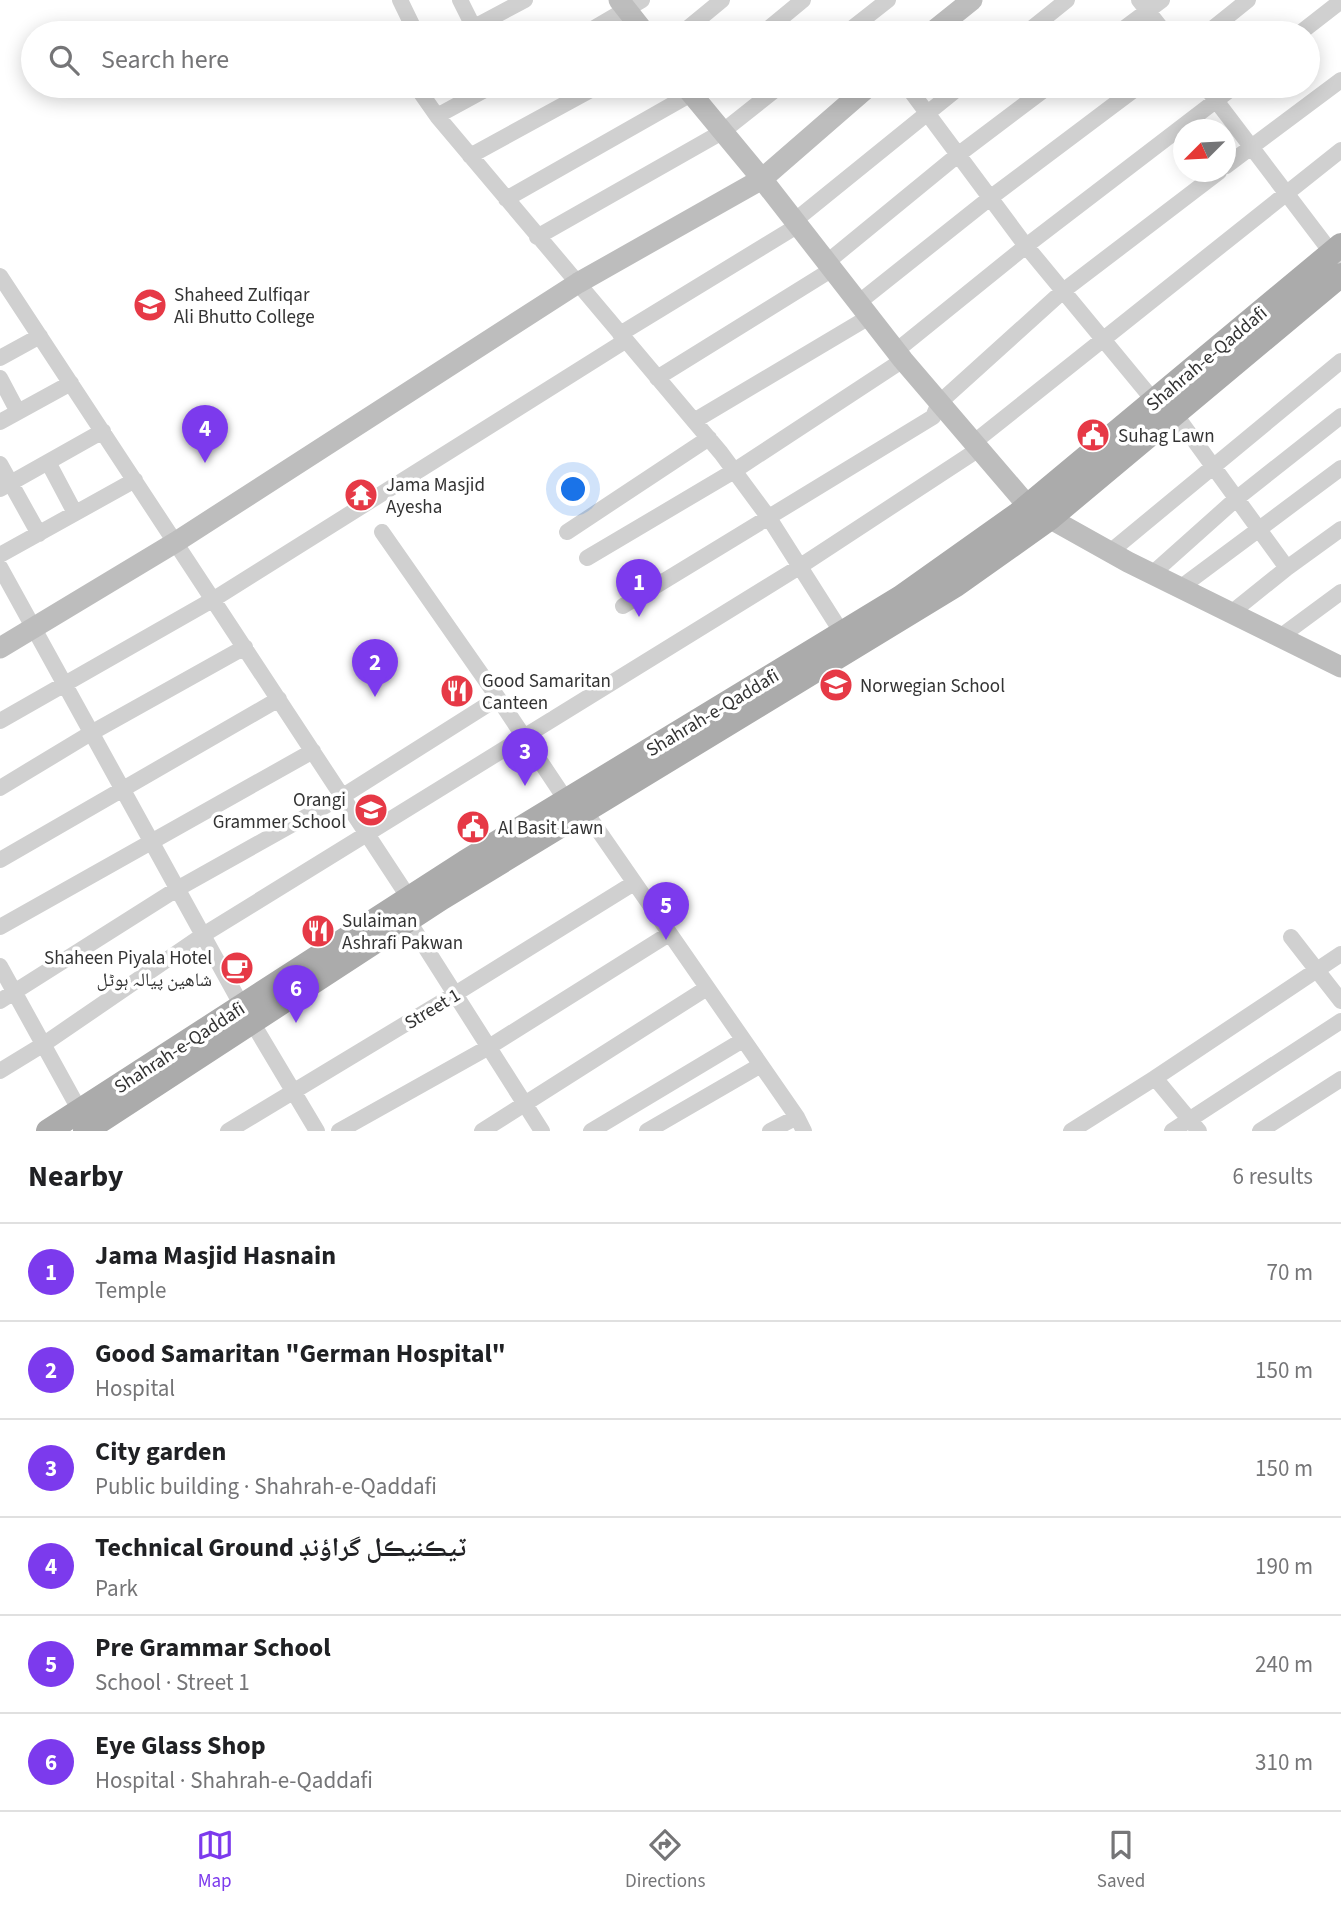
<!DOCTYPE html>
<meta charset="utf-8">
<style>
:root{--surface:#fff;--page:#f2f2f2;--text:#202124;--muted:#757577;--line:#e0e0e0;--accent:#7c3aed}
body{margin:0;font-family:"Source Sans 3","Noto Naskh Arabic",sans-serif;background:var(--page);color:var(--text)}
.compass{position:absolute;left:1173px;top:119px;width:63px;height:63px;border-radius:50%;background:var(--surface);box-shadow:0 4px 18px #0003;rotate:246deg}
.you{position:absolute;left:574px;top:490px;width:24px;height:24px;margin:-18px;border:5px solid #fff;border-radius:50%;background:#1a73e8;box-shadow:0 0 0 10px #1a73e833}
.badge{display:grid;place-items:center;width:46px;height:46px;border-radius:50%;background:var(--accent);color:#fff;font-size:23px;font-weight:700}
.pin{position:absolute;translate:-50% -58px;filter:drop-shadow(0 2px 4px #0008)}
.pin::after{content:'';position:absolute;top:37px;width:24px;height:21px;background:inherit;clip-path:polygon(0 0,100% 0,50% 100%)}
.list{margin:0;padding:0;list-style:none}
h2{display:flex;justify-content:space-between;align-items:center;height:91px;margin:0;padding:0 28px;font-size:30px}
h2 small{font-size:23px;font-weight:400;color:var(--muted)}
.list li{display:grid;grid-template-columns:46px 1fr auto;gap:21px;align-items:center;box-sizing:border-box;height:98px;padding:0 28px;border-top:2px solid var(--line)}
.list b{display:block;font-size:26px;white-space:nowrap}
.list p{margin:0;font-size:23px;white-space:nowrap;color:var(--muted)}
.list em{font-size:23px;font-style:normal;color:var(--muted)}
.icon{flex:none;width:38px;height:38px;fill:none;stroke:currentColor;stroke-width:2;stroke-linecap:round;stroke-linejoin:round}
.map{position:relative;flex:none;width:1341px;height:1131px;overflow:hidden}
.search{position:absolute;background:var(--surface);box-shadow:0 4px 18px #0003;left:21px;right:21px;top:21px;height:77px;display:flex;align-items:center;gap:18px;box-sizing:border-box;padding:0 24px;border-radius:38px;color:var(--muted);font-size:26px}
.sheet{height:679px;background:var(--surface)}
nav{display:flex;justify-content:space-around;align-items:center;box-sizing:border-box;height:98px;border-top:2px solid var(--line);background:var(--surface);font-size:19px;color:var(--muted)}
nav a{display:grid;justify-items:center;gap:4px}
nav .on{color:var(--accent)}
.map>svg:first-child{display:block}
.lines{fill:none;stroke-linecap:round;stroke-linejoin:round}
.street{stroke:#d0d0d0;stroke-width:16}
.secondary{stroke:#bdbdbd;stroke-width:21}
.primary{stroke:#ababab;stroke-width:24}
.labels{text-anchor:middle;stroke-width:7;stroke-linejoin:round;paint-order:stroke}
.poi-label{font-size:19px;fill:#333;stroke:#fff;text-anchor:start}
.street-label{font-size:19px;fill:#333;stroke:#fff}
</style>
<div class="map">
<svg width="1341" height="1131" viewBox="0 0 1341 1131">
<rect width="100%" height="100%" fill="#fff"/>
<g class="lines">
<!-- street -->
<path class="street" d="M400 0 416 33
M460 0 474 28
M1139 0 1165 33
M463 33 525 0
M586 33 642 0
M682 33 722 0
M763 33 803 0
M846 33 888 0
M1026 33 1067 0
M1118 33 1162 0
M1207 33 1248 0
M1300 33 1341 1
M416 86 437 116 721 453 769 518 842 633
M907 86 1026 246 1154 401
M1205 86 1337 260
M437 116 492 86
M470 156 598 86
M1226 166 1341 80
M506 199 691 94 700 86
M793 222 961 86
M537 237 722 132 780 86
M826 263 959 154 1049 86
M0 276 409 898
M858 303 990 198 1139 86
M620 334 797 226
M896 351 1026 246 1235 86
M0 358 40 336
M0 378 18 412
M657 378 831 270
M1175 414 1287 568
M694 421 869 317
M0 422 71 383
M973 443 1341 150
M48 462 75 513
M0 464 39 534
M0 489 103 431
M382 532 498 698 566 800
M567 532 709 438
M1110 552 1341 361
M0 555 135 480
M587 558 734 471 903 360
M0 567 242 1006
M1152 574 1236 499 1341 416
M1180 588 1341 468
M623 606 933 417 939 403 1063 291 1219 172
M1231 613 1287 568 1341 529
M1280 637 1341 592
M0 721 214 599 625 341
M0 788 91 733 245 647
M580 804 797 1117 804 1131
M0 860 279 699
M408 920 542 1131
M0 927 313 751
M1291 937 1341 1001
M0 966 80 1111
M0 1001 177 889 343 796 498 698
M252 1022 317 1131
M0 1071 44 1044 203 935 796 569 979 449
M228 1131 455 994 634 883
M339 1131 489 1047 669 934
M482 1131 707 988
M591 1131 743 1040
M647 1131 761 1065
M770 1131 797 1117
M1071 1131 1155 1078
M1172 1131 1341 1021
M1199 1131 1155 1078 1341 954
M1260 1131 1341 1079"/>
<!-- secondary -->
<path class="secondary" d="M619 0 645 33
M931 33 972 0
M685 86 762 179 903 360 1028 506 1128 562 1341 667
M0 648 176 542 578 283 762 179 869 86"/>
<!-- primary -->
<path class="primary" d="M48 1131 465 862 901 597 1018 514 1341 245
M85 1131 442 898 956 585 1049 519 1341 275"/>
</g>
<!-- icons -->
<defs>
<symbol id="university-disc" viewBox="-11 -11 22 22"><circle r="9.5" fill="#e63946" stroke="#fff"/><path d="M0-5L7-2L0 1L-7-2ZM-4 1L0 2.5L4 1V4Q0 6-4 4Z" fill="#fff"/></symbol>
<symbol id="civic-disc" viewBox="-11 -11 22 22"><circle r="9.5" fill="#e63946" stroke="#fff"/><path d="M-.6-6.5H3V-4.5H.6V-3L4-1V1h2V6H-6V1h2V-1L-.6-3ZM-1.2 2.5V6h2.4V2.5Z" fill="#fff"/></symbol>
<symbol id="temple-disc" viewBox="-11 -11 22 22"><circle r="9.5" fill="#e63946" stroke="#fff"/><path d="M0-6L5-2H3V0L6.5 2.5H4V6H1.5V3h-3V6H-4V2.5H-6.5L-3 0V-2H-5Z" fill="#fff"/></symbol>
<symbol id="school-disc" viewBox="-11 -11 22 22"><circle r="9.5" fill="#e63946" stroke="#fff"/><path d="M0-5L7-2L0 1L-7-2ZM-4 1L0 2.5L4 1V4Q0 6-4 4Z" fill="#fff"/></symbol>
<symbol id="restaurant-disc" viewBox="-11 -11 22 22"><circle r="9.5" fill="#e63946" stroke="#fff"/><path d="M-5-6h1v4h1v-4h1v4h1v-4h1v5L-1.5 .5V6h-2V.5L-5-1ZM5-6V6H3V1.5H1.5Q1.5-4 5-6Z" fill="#fff"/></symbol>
<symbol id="cafe-disc" viewBox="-11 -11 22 22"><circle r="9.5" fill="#e63946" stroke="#fff"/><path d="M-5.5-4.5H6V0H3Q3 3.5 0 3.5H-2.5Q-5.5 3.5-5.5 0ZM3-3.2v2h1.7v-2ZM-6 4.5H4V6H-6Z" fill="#fff"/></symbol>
</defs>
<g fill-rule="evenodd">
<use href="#university-disc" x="131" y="286" width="38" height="38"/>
<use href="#civic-disc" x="1074" y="416" width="38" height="38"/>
<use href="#temple-disc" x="342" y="476" width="38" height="38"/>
<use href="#school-disc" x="817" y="666" width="38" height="38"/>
<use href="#restaurant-disc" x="438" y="672" width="38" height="38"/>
<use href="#school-disc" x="352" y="791" width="38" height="38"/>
<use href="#civic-disc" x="454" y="808" width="38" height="38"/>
<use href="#restaurant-disc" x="299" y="912" width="38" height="38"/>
<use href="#cafe-disc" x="218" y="949" width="38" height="38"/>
</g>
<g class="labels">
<!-- poi labels -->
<g class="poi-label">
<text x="174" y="301">Shaheed Zulfiqar<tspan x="174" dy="22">Ali Bhutto College</tspan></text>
<text x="1118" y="442">Suhag Lawn</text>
<text x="386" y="491">Jama Masjid<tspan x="386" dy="22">Ayesha</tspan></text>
<text x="482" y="687">Good Samaritan<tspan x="482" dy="22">Canteen</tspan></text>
<text x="860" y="692">Norwegian School</text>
<text x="346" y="806" text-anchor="end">Orangi<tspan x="346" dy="22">Grammer School</tspan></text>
<text x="498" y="834">Al Basit Lawn</text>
<text x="342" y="927">Sulaiman<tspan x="342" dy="22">Ashrafi Pakwan</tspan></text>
<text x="212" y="964" text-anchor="end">Shaheen Piyala Hotel<tspan x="212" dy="22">شاھین پیالہ ہوٹل</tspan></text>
</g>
<!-- street labels -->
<g class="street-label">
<text transform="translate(1206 358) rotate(-40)" y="7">Shahrah-e-Qaddafi</text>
<text transform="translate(712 712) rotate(-31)" y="7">Shahrah-e-Qaddafi</text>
<text transform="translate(432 1008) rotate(-31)" y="7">Street 1</text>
<text transform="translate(179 1047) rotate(-33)" y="7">Shahrah-e-Qaddafi</text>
</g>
</g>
</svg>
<svg class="compass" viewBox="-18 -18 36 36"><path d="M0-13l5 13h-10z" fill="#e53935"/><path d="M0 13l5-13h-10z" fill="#757577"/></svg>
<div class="you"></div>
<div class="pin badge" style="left:639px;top:617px">1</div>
<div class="pin badge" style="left:375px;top:697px">2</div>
<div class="pin badge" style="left:525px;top:786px">3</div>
<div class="pin badge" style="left:205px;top:463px">4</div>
<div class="pin badge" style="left:666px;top:940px">5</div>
<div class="pin badge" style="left:296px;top:1023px">6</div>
<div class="search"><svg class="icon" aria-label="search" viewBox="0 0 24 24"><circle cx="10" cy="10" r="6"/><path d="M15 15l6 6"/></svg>Search here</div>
</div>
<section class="sheet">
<h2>Nearby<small>6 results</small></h2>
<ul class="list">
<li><span class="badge">1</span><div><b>Jama Masjid Hasnain</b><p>Temple</p></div><em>70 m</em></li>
<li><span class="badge">2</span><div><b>Good Samaritan &quot;German Hospital&quot;</b><p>Hospital</p></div><em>150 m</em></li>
<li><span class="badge">3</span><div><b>City garden</b><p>Public building · Shahrah-e-Qaddafi</p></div><em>150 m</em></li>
<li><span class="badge">4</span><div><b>Technical Ground ٽيڪنيڪل گراؤنڊ</b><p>Park</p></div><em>190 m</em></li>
<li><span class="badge">5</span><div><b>Pre Grammar School</b><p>School · Street 1</p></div><em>240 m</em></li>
<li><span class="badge">6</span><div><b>Eye Glass Shop</b><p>Hospital · Shahrah-e-Qaddafi</p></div><em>310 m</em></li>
</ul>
</section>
<nav>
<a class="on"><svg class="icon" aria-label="map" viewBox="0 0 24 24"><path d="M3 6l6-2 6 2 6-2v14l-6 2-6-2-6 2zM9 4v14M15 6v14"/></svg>Map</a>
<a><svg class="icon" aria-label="directions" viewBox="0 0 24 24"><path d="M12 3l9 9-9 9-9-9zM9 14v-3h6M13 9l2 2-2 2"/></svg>Directions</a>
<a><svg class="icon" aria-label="saved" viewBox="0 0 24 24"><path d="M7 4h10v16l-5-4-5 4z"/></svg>Saved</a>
</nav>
